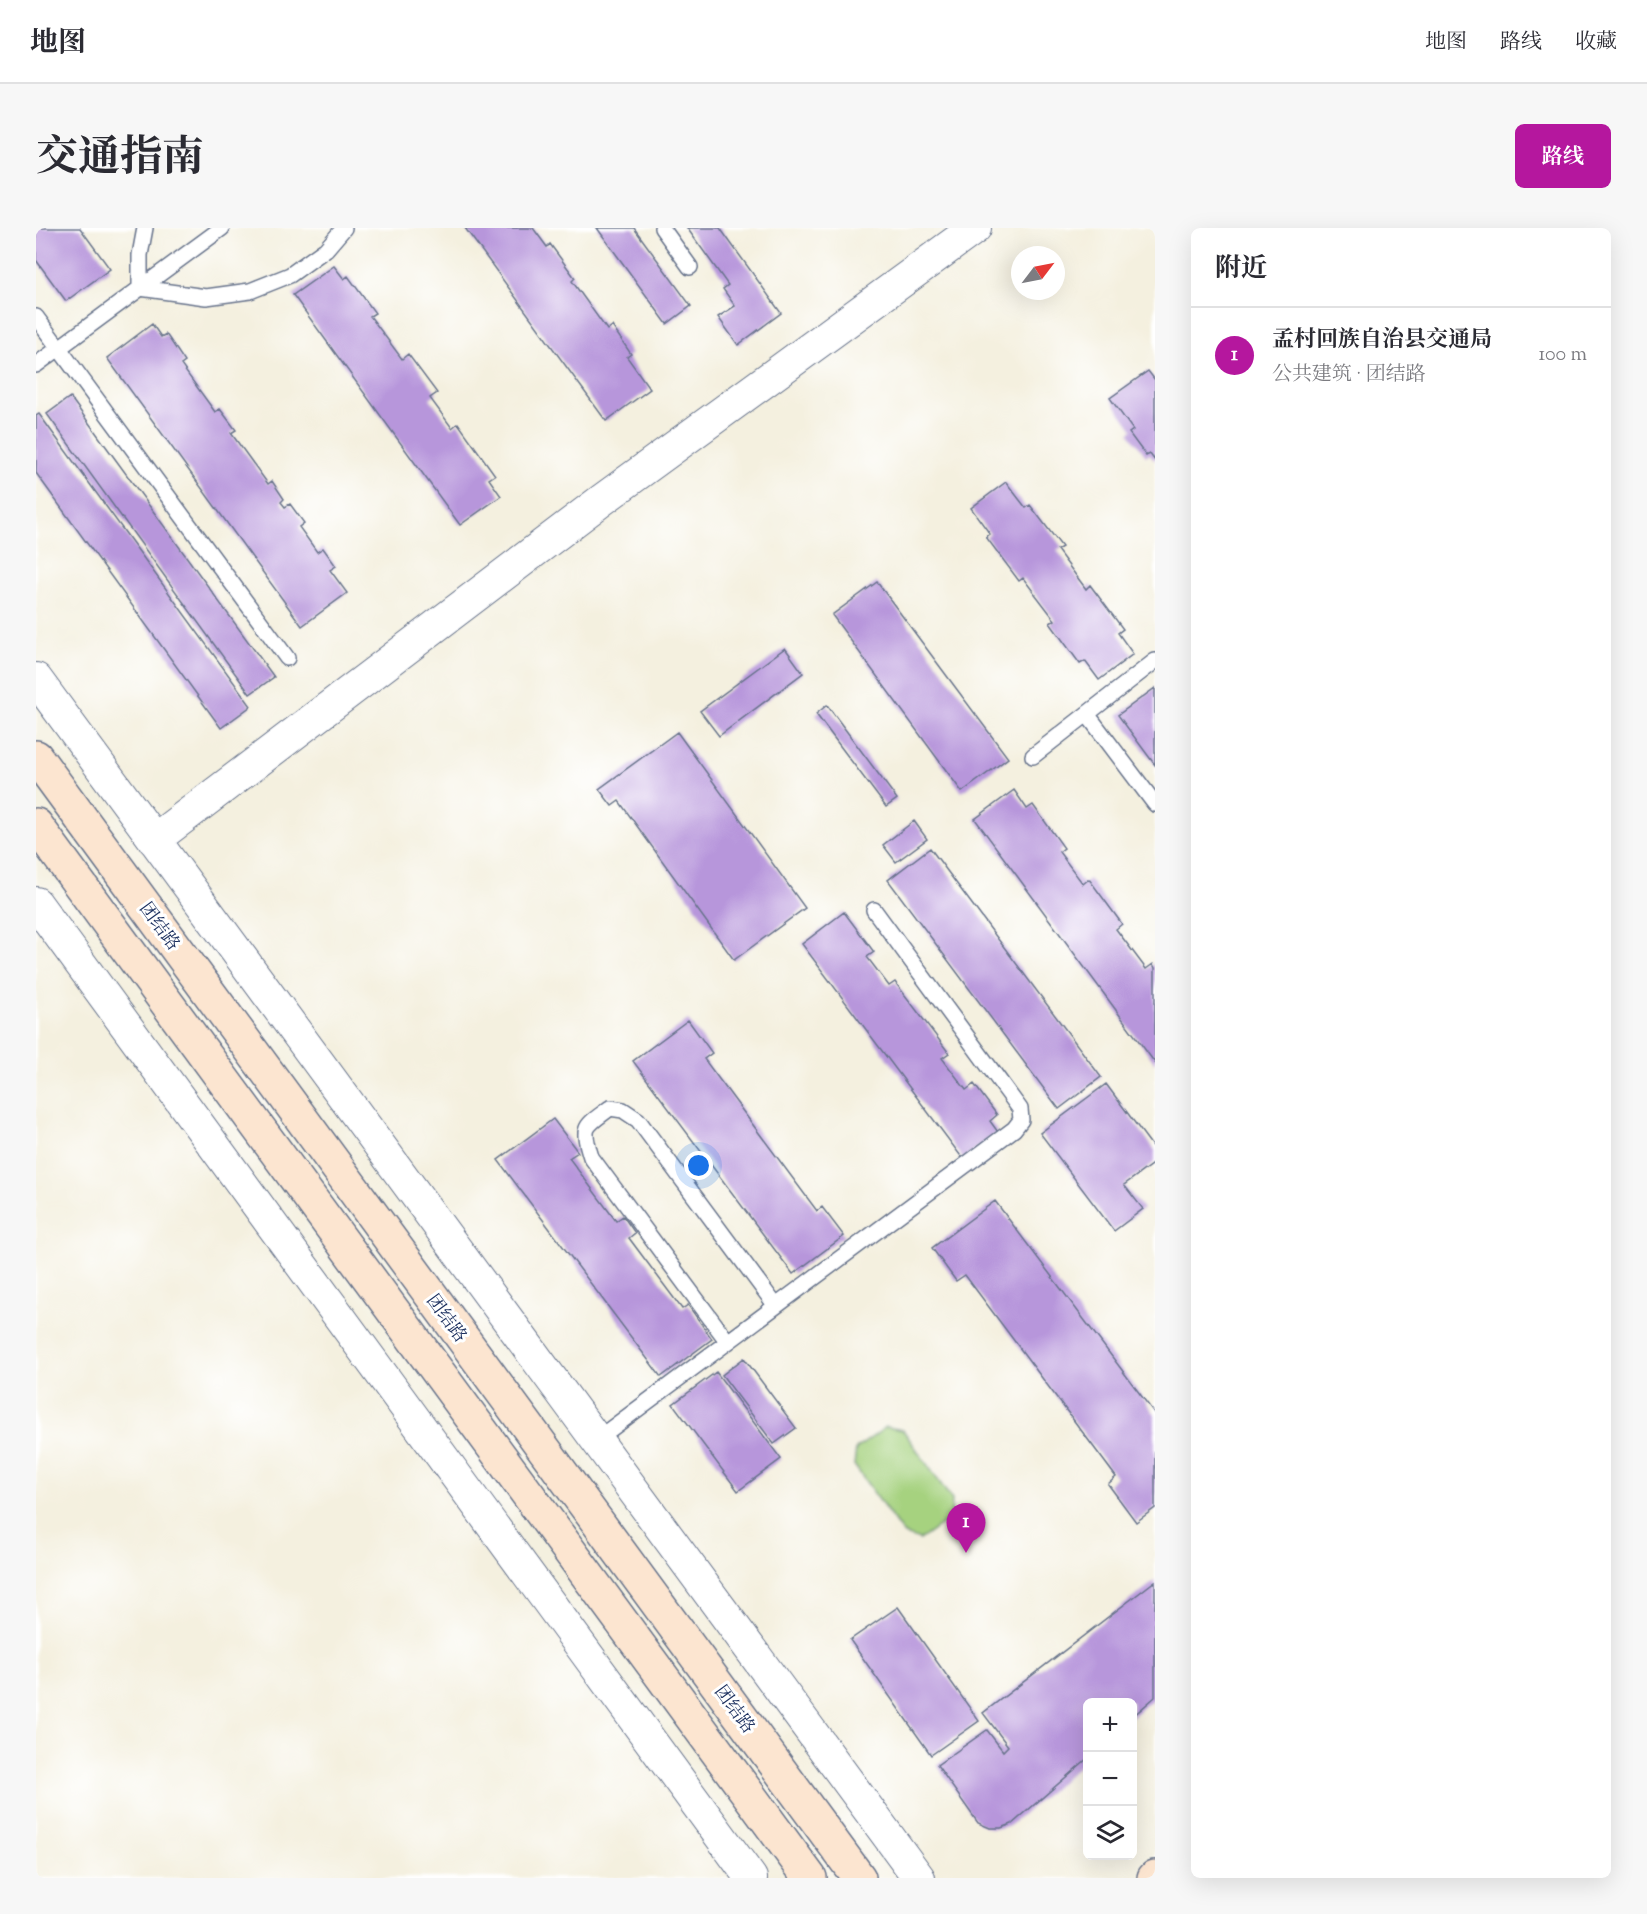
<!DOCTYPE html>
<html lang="zh">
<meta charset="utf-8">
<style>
:root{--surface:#fff;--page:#f7f7f7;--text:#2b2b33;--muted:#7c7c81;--line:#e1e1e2;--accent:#b5179e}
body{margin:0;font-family:"Sorts Mill Goudy","Noto Serif SC",serif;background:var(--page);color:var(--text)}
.controls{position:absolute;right:18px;bottom:18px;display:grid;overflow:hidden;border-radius:9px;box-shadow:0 6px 24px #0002}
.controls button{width:54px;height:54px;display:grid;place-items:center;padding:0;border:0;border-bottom:2px solid var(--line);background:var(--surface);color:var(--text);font:30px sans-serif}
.compass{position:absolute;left:975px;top:18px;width:54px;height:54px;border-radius:50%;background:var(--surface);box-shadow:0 6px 24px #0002;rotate:58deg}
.you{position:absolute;left:663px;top:938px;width:21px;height:21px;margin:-15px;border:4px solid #fff;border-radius:50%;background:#1a73e8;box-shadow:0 0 0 9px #1a73e833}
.badge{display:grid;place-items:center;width:39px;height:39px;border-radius:50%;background:var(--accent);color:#fff;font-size:20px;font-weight:700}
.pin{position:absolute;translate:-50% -50px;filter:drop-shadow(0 2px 3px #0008)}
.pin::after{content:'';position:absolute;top:32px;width:21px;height:18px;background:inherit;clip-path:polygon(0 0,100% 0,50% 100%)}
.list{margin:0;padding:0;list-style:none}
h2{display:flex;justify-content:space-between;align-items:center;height:78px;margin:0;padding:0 24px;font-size:26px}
h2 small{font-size:20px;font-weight:400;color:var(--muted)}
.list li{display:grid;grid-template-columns:39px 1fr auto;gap:18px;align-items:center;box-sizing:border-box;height:96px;padding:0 24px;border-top:2px solid var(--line)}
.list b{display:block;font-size:22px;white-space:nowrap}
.list p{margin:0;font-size:20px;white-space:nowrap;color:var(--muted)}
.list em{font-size:20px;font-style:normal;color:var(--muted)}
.icon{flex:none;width:33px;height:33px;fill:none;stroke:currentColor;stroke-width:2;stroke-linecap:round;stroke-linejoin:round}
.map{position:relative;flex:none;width:1119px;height:1650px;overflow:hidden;border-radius:9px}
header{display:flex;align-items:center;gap:36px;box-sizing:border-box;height:84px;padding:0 30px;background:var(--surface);border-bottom:2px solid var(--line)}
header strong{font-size:28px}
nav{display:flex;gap:33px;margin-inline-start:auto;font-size:21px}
.intro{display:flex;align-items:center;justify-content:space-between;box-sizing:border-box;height:144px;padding:0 36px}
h1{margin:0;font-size:42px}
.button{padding:15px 27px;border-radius:9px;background:var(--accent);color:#fff;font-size:21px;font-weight:700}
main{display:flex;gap:36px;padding:0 36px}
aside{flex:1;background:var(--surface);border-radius:9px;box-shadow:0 6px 24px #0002}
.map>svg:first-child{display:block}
.green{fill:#a6d27f;stroke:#60806e;stroke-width:1.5}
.building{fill:#b796db}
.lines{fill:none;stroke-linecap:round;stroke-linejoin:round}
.lane-casing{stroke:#67738b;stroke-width:18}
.street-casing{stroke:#67738b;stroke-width:34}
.secondary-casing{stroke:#67738b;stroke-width:36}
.lane{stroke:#fff;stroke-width:15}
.street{stroke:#fff;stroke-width:32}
.secondary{stroke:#fce5d0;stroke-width:33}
.labels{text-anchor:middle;stroke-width:6;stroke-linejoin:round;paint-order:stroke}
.street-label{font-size:18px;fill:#1b2f5e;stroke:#fff}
</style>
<header>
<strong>地图</strong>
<nav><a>地图</a><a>路线</a><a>收藏</a></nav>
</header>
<div class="intro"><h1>交通指南</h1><a class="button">路线</a></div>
<main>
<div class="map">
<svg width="1119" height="1650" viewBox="0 0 1119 1650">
<rect width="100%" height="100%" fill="#fff"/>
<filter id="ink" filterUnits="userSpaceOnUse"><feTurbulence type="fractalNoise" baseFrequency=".0167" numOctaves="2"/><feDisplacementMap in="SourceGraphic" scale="12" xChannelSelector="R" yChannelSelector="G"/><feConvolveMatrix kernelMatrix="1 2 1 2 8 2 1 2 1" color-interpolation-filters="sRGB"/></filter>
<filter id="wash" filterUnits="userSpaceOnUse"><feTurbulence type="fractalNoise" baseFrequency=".008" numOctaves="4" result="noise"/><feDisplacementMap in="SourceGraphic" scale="24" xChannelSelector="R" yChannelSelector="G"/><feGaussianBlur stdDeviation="1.35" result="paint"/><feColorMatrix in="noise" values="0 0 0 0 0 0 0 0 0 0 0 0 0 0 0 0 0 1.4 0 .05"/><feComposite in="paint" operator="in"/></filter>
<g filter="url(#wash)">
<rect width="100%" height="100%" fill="#f4f0df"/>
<!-- green -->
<path class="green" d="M850 1199 867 1202 916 1272 915 1290 884 1312 868 1307 818 1237 820 1221Z"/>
<g id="blocks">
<!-- building -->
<path class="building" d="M0 0H44L74 41 30 73 0 32Z
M429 0H497L511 19 514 16 539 50 536 53 571 102 576 98 595 126 591 129 614 161 570 193Z
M561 0H598L655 78 631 96Z
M651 0H684L745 85 702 117 682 89 699 78 687 61 692 57Z
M298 38 308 51 312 48 339 85 334 88 366 131 372 126 401 165 394 170 416 200 422 195 459 247 453 251 465 268 424 297 257 67Z
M116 96 125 109 130 106 149 134 145 137 179 184 184 181 200 202 195 205 232 256 236 253 248 271 245 274 249 279 254 276 268 295 263 299 281 324 287 320 300 338 294 342 311 365 266 398 71 130Z
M1112 143 1119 152V233L1114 226 1110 228 1093 205 1097 202 1074 170Z
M34 169 238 449 214 466 11 186Z
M3 186 215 478 185 500 0 245V188Z
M970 254 990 280 994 277 1026 319 1021 322 1050 361 1054 357 1087 401 1082 405 1097 426 1063 452 1049 433 1044 436 1014 395 1019 392 987 350 983 353 950 309 954 306 935 280Z
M841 354 972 530 926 564 796 387Z
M749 420 767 445 683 508 664 483Z
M1119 460V537L1082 487Z
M791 477 861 571 850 579 780 486Z
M641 504 769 680 698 732 583 573 576 578 563 561Z
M978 562 991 581 997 577 1028 620 1023 624 1047 656 1053 651 1086 696 1080 701 1110 741 1117 736 1119 740V835L939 591Z
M878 593 891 611 860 634 847 617Z
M894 620 1065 849 1023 881 852 652Z
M808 684 838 724 831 729 853 758 859 754 913 825 906 830 930 862 938 856 961 887 954 893 962 904 927 931 766 716Z
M652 792 676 825 668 831 781 983 786 979 808 1008 757 1046 597 833Z
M1070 856 1119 922V934L1088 957 1107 981 1078 1003 1004 905Z
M517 891 542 924 533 930 580 993 587 988 599 1005 593 1010 646 1081 652 1077 676 1111 625 1149 462 932Z
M959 973 1119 1186V1280L1100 1294 1072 1256 1080 1249 929 1047 920 1053 896 1020Z
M708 1130 760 1200 738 1216 686 1147Z
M680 1144 745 1231 702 1263 637 1176Z
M1119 1353V1469L1096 1489V1474H1052V1530L976 1596 965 1600H954L942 1595 901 1537 951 1502 967 1523 972 1518 947 1485Z
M862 1379 943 1493 895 1527 814 1412Z"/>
</g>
</g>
<g filter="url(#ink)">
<use href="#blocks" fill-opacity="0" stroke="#67738b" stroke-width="1.5"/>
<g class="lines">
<defs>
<path id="lane" d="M109 0 104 27V60L170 69 214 63 254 47 290 21 308 0
M626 0 654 39
M0 89 251 430
M0 137 186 0
M1051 486 1119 576
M997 528 1119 433
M692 1114 555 929C545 897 549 899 574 880L587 882 602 892 740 1078
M560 1212 978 901 985 892 984 881 838 682"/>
<path id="street" d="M0 451 883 1650
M118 612 566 272 939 0
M0 675 715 1650"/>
<path id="secondary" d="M0 529 823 1650
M0 597 774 1650
M1118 1650 1119 1649"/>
</defs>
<!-- lane casing -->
<use href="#lane" class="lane-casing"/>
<!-- street casing -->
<use href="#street" class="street-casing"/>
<!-- secondary casing -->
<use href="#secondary" class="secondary-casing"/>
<!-- lane -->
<use href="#lane" class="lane"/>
<!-- street -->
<use href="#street" class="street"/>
<!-- secondary -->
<use href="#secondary" class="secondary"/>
</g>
</g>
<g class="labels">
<!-- street labels -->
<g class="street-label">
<text transform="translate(124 698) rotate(54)" y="6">团结路</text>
<text transform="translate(411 1090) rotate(54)" y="6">团结路</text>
<text transform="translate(699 1481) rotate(54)" y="6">团结路</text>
</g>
</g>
</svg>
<div class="controls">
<button>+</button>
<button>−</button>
<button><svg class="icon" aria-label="layers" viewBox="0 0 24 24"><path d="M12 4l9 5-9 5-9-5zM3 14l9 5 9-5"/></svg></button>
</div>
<svg class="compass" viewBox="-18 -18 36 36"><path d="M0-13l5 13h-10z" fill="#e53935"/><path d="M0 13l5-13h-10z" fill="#7c7c81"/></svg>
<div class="you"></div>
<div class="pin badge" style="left:930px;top:1325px">1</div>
</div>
<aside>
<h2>附近<small></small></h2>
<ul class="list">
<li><span class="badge">1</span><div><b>孟村回族自治县交通局</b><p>公共建筑 · 团结路</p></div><em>100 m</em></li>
</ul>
</aside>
</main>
